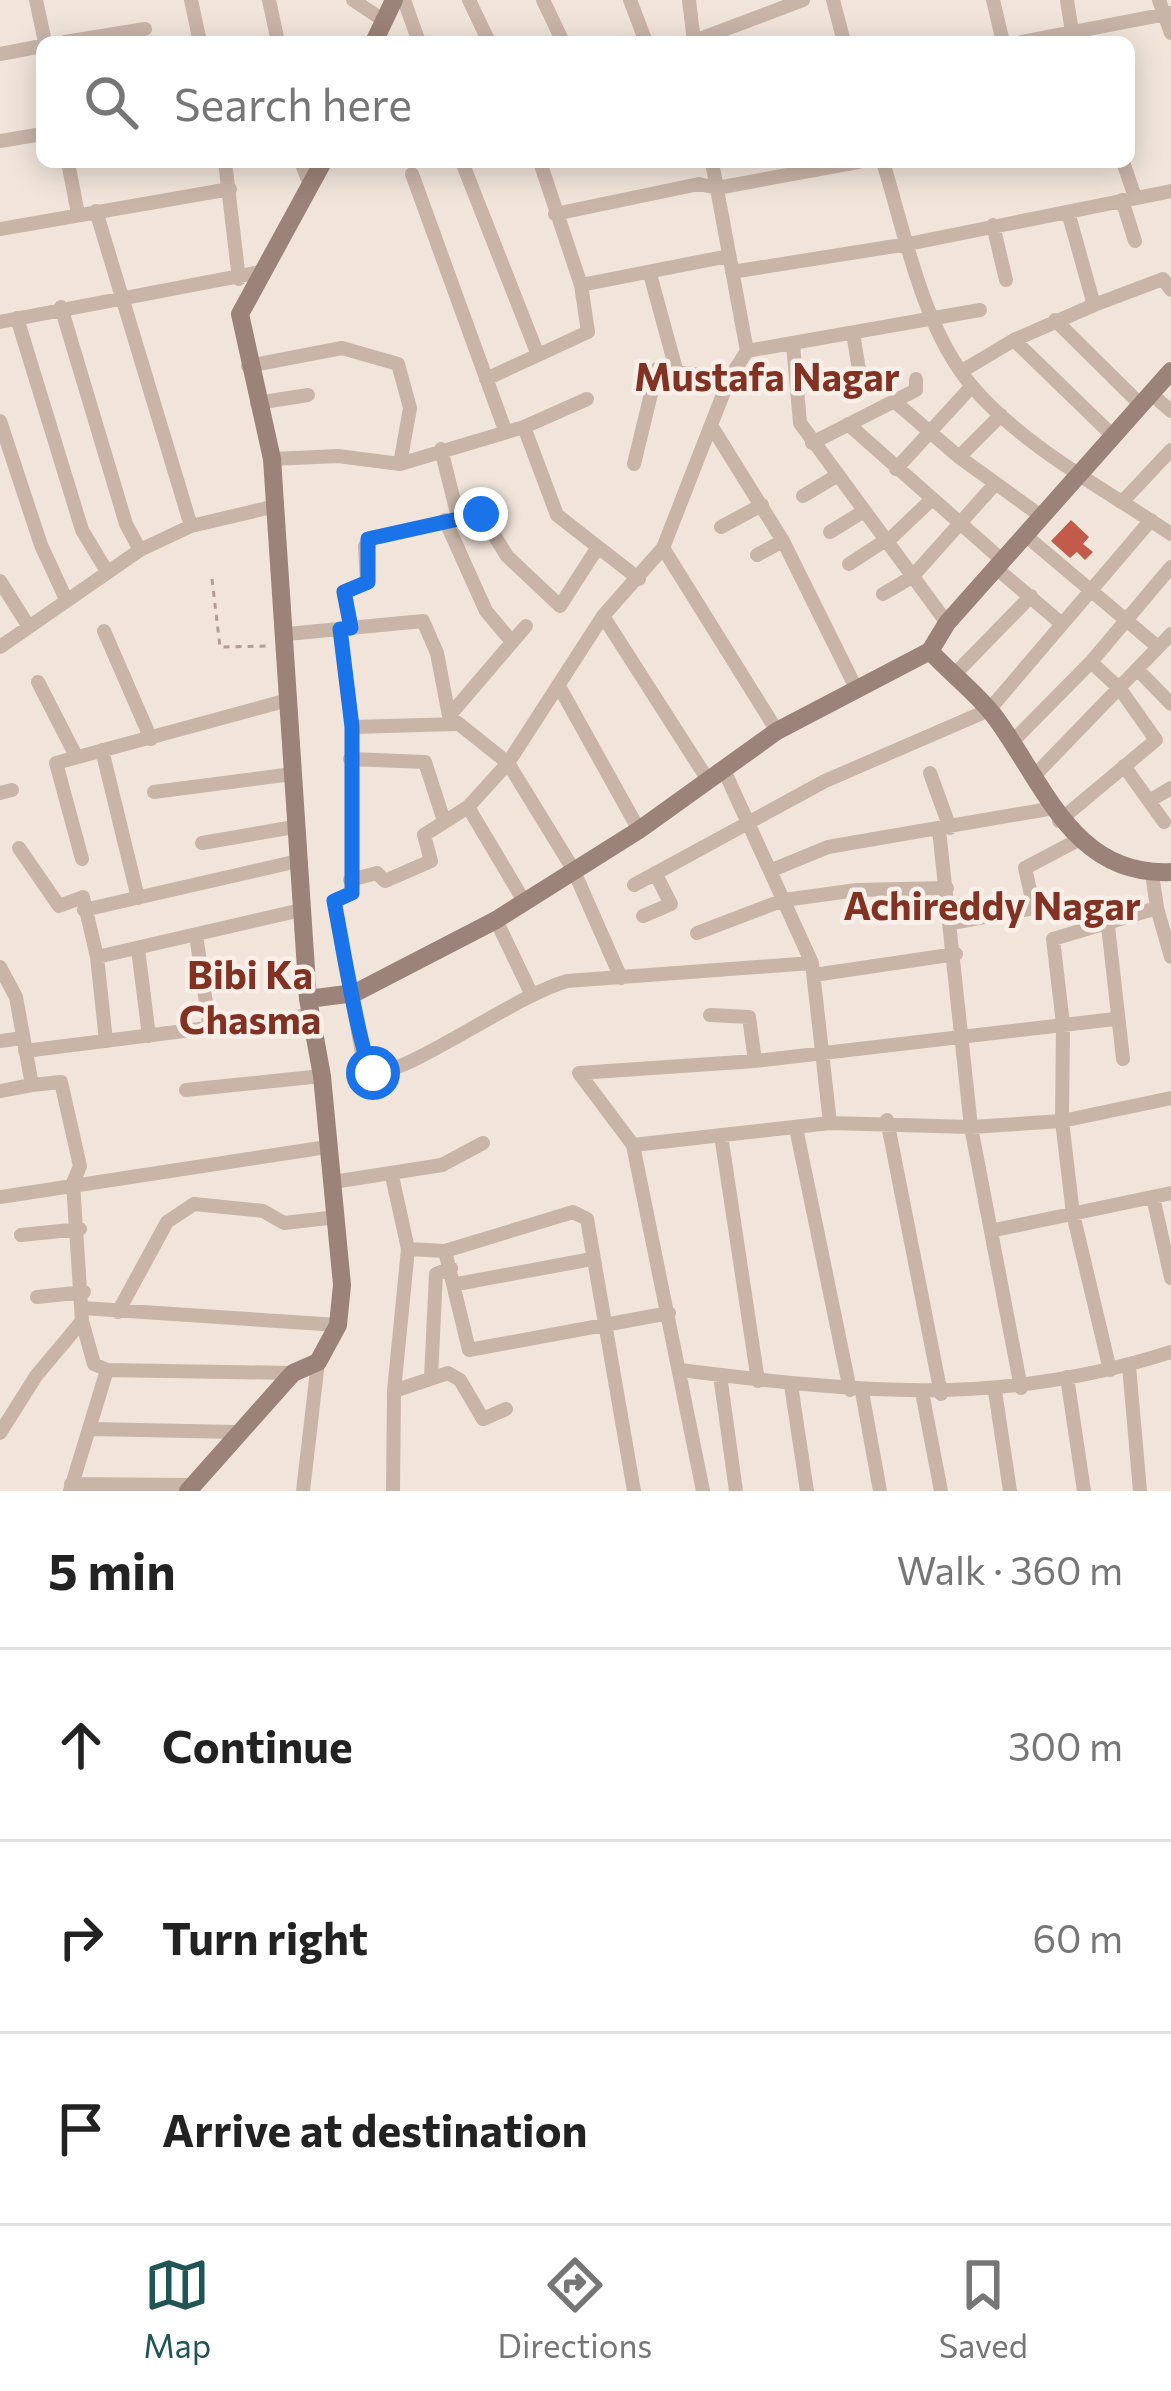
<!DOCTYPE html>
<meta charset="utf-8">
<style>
:root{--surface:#fff;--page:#f2f2f2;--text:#222;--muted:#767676;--line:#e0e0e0;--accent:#1f5655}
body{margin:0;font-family:Commissioner,sans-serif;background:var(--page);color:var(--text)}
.stop{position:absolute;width:36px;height:36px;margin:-27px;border:9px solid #1a73e8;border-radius:50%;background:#fff}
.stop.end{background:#1a73e8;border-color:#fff;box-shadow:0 3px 12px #0008}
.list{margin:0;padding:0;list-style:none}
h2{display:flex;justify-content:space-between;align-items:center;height:156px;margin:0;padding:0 48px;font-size:51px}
h2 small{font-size:39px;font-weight:400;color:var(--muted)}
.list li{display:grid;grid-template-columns:78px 1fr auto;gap:36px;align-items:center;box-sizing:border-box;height:192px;padding:0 48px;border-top:3px solid var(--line)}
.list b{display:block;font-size:45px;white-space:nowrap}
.list em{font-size:39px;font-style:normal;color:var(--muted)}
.icon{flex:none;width:66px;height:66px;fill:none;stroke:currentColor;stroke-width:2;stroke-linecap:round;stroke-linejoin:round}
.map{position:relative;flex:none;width:1171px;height:1491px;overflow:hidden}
.search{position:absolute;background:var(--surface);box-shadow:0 6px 30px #0003;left:36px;right:36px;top:36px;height:132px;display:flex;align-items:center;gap:30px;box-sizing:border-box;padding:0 42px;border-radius:18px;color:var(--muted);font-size:45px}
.sheet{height:732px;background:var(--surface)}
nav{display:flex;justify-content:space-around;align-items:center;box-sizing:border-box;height:168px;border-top:3px solid var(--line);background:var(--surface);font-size:33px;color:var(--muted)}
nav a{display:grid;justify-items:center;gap:6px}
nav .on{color:var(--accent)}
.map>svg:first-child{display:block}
.building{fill:#c25b49}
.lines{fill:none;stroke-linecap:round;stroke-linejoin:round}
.path{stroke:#b49e92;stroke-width:3;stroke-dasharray:6 6;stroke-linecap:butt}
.street{stroke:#c9b4a8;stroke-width:14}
.secondary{stroke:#9c8379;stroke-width:18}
.route{stroke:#1a73e8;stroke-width:15}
.labels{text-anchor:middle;stroke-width:9;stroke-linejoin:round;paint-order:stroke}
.neighbourhood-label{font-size:39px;font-weight:bold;fill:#823223;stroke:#f9efe8}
</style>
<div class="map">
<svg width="1171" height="1491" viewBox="0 0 1171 1491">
<rect width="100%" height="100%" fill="#f1e5db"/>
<!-- building -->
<path class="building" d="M1071 520 1089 537 1083 544 1093 552 1085 560 1077 552 1070 558 1051 541Z"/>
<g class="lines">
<!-- path -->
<path class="path" d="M212 579 220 647 267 646"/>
<!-- street -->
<path class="street" d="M36 0 45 42
M191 0 200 42
M269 0 278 42
M353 0 383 20
M404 0 419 42
M469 0 489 42
M543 0 563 42
M630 0 646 42
M689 0 694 42
M833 0 844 42
M993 0 1003 42
M1067 0 1072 32
M1159 0 1171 33
M694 41 803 0
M65 42 145 29
M1021 42 1171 13
M0 54 42 46
M0 141 42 134
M68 162 78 214
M225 162 239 279
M301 162 310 185
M462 162 538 355
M883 162C905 233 922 326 971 385 1023 447 1105 489 1171 534
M1123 162 1135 197
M412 174 505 430
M1122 200 1135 241
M96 211 191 526
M555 214 699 184 717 188 858 162
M993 225 1006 280
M0 229 230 189
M732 272 908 244 1171 191
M650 274 677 373
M581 285 729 256
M1094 305 1163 279 1171 290
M61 307 126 524 140 550
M17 318 82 530 106 570
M1055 320 1140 404
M0 322 260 272
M853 333 860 376
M1014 340 1112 435
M793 344 800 423 947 623
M747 351 980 310
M248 366 342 348 398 364 410 408 400 464 338 456 272 459
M962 371 1014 340 1094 305 1068 212
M486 379 588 332 581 285 540 162
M1150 393 1171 411
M894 401 959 457
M257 403 308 395
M1001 415 959 457 1041 516
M0 421 41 545 65 597
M848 424 1003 561
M524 427 557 515 639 579
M712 427 783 541 856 688
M812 443 916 390V379
M441 449 458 517
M400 464 524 427 587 399
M634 464 657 369 729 379
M896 469 972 386
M803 496 838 475
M1123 501 1171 450
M445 520 486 611 512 642
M721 527 762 505
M830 532 864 511
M1025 535 1158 647
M887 542 932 499
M663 548 777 731
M757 555 783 541
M849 564 886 540
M996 568 1062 624
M0 581 29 627
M883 594 912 577 995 484
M603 616 708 780
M351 628 345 592 367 582 365 546 370 538 481 514 507 556 560 606 596 550
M340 629 352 727V893L334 901 364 1064 373 1073C411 1073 514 996 567 981L812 963
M104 631 151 739
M287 634 423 621 437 653 449 716 508 763 573 869 621 978
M0 647 140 550 191 526 276 506
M1139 671 1171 704
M953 676 1031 596
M38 682 75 754
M560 688 639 830
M449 716 526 626
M352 727 456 724
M1013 741 1091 662 1171 567
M102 750 138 898
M350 759 425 762 444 821
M1124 766 1164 822
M723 768 812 963 830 1123
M930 773 950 828
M1037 773 1171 634
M154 792 292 774
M0 793 12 790
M1149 801 1171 788
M468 807 524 901
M1059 821 1156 740 1120 689 1091 662
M939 830 971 1127 1021 1388
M202 843 294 827
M19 848 59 906 83 897 97 957 106 1041
M82 859 56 763 288 700
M772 870 828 847 1054 808
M1152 873 1157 908
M350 880 377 873 385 881 431 861 424 835 468 807 508 763 603 616 663 548 729 379 747 351 712 162
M634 885 825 781 989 710 1151 520
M84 910 298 861
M643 916 671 904 655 873
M496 920 530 991
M952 923 1034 908 1025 868 1078 840
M1108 926 1123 1059
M697 933 784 900 857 890 947 888
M196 935 210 1030
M138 949 149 1036
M97 957 301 910
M0 967 16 997 32 1085 61 1082 80 1166 73 1183 82 1321 36 1376 0 1433
M814 975 956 954
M710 1015 749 1017 755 1061
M0 1041 23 1038
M25 1051 311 1015
M579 1073 755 1061 1115 1019
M579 1073 633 1145 703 1491
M186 1090 322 1076
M0 1091 32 1085
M887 1120 941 1394
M796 1128 850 1390
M721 1135 758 1381
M633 1145 830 1123 971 1127 1062 1121 1171 1098
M392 1176 408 1249 445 1251 573 1212 587 1219 634 1491
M333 1182 442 1165 483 1143
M0 1197 327 1147
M1153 1197 1171 1278
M995 1230 1171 1193
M21 1235 80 1229
M445 1251 469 1350 669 1313
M457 1284 592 1259
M37 1297 84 1292
M83 1308 338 1325
M118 1312 167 1222 194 1204 263 1211 284 1223 337 1217
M82 1321 94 1364 107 1370
M1129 1366 1140 1491
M680 1370C857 1392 997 1408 1171 1352
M1110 1370 1073 1214 1062 1121 1063 1024 1053 939 1157 908 1171 957
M720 1375 736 1491
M431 1377 436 1274 451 1268
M1067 1377 1084 1491
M791 1385 807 1491
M394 1391 408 1249
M995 1391 1010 1491
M862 1392 880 1491
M922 1392 941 1491
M92 1429 236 1432
M71 1484 191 1485
M70 1491 107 1370 293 1373
M303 1491 318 1362
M393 1491 394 1391 448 1373 460 1380 483 1419 506 1409"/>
<!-- secondary -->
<path class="secondary" d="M374 42 394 0
M930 651C950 673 977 693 995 717 1044 783 1073 877 1171 872
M308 999 355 993 496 920 639 830 777 731 930 651 947 623 1171 371
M188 1491 293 1373 318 1362 338 1325 342 1285 322 1076 308 999 272 459 240 314 323 162"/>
</g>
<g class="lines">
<!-- route -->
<path class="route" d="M373 1073C361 1061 340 930 334 901L352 893V727L340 629 351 628 344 592 368 582V539L481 514"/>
</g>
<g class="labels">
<!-- neighbourhood labels -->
<g class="neighbourhood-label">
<text x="767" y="391">Mustafa Nagar</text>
<text x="992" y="920">Achireddy Nagar</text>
<text x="250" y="989">Bibi Ka<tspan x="250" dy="45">Chasma</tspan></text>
</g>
</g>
</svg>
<div class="stop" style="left:373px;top:1073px"></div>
<div class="stop end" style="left:481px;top:514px"></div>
<div class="search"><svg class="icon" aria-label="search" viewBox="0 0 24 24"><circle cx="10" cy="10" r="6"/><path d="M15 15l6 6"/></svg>Search here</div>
</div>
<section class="sheet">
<h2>5 min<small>Walk · 360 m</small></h2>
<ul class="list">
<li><svg class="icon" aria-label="ahead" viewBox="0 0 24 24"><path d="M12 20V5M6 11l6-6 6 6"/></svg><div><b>Continue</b></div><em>300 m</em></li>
<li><svg class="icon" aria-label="right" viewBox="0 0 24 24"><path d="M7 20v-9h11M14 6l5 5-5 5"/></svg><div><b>Turn right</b></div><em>60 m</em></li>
<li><svg class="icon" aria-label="arrive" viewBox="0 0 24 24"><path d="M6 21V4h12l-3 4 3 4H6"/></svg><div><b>Arrive at destination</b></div></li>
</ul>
</section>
<nav>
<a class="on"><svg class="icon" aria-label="map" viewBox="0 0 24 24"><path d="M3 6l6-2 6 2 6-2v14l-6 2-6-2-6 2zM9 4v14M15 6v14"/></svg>Map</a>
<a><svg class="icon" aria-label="directions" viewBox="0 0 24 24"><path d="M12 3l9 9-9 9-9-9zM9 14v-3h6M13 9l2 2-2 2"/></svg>Directions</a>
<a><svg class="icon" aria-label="saved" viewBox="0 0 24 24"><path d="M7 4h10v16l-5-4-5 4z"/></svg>Saved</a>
</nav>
